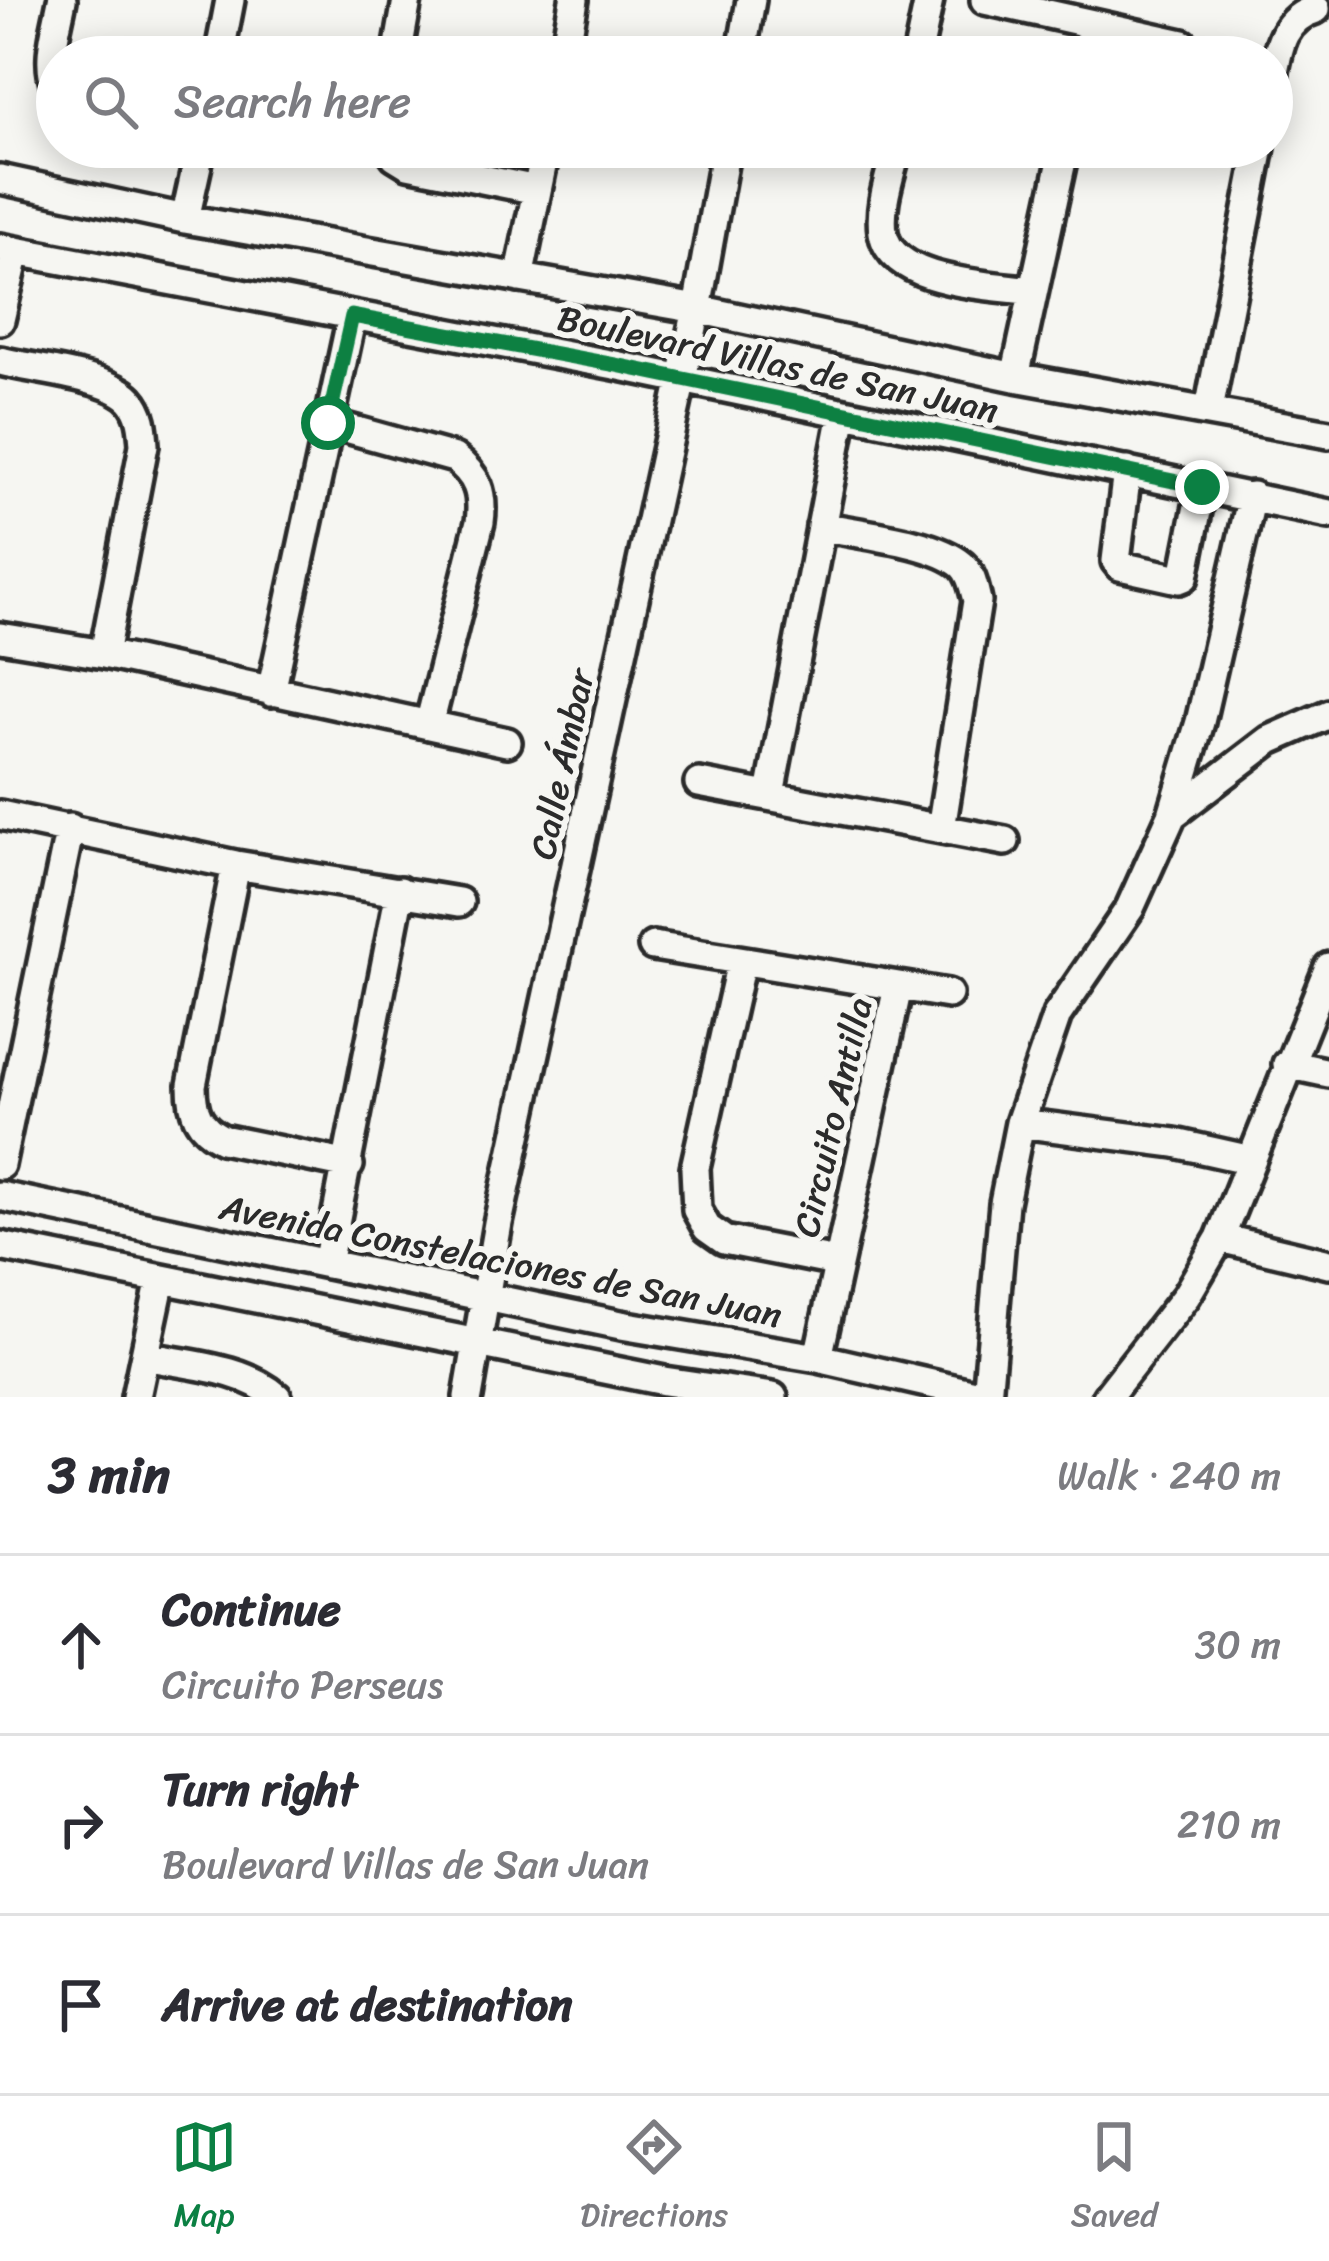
<!DOCTYPE html>
<meta charset="utf-8">
<style>
:root{--surface:#fff;--page:#f7f7f7;--text:#2b2b33;--muted:#7c7c81;--line:#e1e1e2;--accent:#0b8043}
body{margin:0;font-family:Sriracha,sans-serif;background:var(--page);color:var(--text)}
.stop{position:absolute;width:36px;height:36px;margin:-27px;border:9px solid #0b8043;border-radius:50%;background:#fff}
.stop.end{background:#0b8043;border-color:#fff;box-shadow:0 3px 12px #0008}
.list{margin:0;padding:0;list-style:none}
h2{display:flex;justify-content:space-between;align-items:center;height:156px;margin:0;padding:0 48px;font-size:51px}
h2 small{font-size:39px;font-weight:400;color:var(--muted)}
.list li{display:grid;grid-template-columns:78px 1fr auto;gap:36px;align-items:center;box-sizing:border-box;height:180px;padding:0 48px;border-top:3px solid var(--line)}
.list b{display:block;font-size:45px;white-space:nowrap}
.list p{margin:0;font-size:39px;white-space:nowrap;color:var(--muted)}
.list em{font-size:39px;font-style:normal;color:var(--muted)}
.icon{flex:none;width:66px;height:66px;fill:none;stroke:currentColor;stroke-width:2;stroke-linecap:round;stroke-linejoin:round}
.map{position:relative;flex:none;width:1329px;height:1397px;overflow:hidden}
.search{position:absolute;background:var(--surface);box-shadow:0 6px 30px #0003;left:36px;right:36px;top:36px;height:132px;display:flex;align-items:center;gap:30px;box-sizing:border-box;padding:0 42px;border-radius:66px;color:var(--muted);font-size:45px}
.sheet{height:696px;background:var(--surface)}
nav{display:flex;justify-content:space-around;align-items:center;box-sizing:border-box;height:168px;border-top:3px solid var(--line);background:var(--surface);font-size:33px;color:var(--muted)}
nav a{display:grid;justify-items:center;gap:6px}
nav .on{color:var(--accent)}
.map>svg:first-child{display:block}
.lines{fill:none;stroke-linecap:round;stroke-linejoin:round}
.minor-casing{stroke:#2b2b2b;stroke-width:36}
.minor{stroke:#f6f6f2;stroke-width:27}
.route{stroke:#0b8043;stroke-width:15}
.labels{text-anchor:middle;stroke-width:12;stroke-linejoin:round;paint-order:stroke}
.street-label{font-size:36px;fill:#2b2b2b;stroke:#f6f6f2}
</style>
<div class="map">
<svg width="1329" height="1397" viewBox="0 0 1329 1397">
<rect width="100%" height="100%" fill="#f6f6f2"/>
<filter id="ink" filterUnits="userSpaceOnUse"><feTurbulence type="fractalNoise" baseFrequency=".00833" numOctaves="2"/><feDisplacementMap in="SourceGraphic" scale="24" xChannelSelector="R" yChannelSelector="G"/><feConvolveMatrix kernelMatrix="1 2 1 2 8 2 1 2 1" color-interpolation-filters="sRGB"/></filter>
<g filter="url(#ink)">
<g class="lines">
<defs>
<path id="minor" d="M985 0 1183 44
M219 57 230 0
M397 57 407 0
M564 57 574 0
M741 57 751 0
M917 57 929 0
M1085 57 1092 26
M1272 83C1278 50 1281 19 1316 9
M57 88C45 61 57 28 62 0
M389 147 395 156 408 164 537 190
M897 147C891 174 879 204 883 232 891 284 992 285 1033 291
M0 179 185 219 697 309 1015 377 1329 434
M185 219 201 147
M0 248 615 365 1329 514
M519 278 546 147
M0 320 16 251
M0 361C32 369 108 376 130 399 142 412 143 429 144 445L104 654
M1015 377 1065 147
M1209 410 1260 147
M328 423 454 458C477 475 484 493 480 522L429 725
M1127 471 1116 561 1120 566 1179 579 1184 577 1202 486
M821 526C858 534 934 541 962 565 972 574 974 589 977 601L941 829
M0 637 104 654 507 742
M271 692 352 316
M699 783 1005 841
M770 794 843 413
M0 815 236 865 459 902
M1172 815 1270 740 1329 714
M236 865 192 1085C192 1111 198 1127 222 1139L349 1165
M653 946 948 994
M741 962 695 1168 697 1210 707 1228 724 1240 836 1262
M1287 1064 1329 1073
M1020 1123 1175 1143 1251 1160
M0 1165 70 828
M0 1196 621 1325 818 1358 988 1397
M1220 1238 1329 1264
M0 1246 664 1381 773 1397
M327 1264 400 891
M145 1356C187 1365 243 1367 277 1397
M818 1358 898 987
M136 1397 161 1279
M468 1397 498 1223 697 309 726 147
M987 1397 1004 1203 1020 1123 1057 1015 1130 908 1172 815 1200 722 1252 496
M1107 1397 1186 1296 1220 1238 1329 967"/>
</defs>
<!-- minor casing -->
<use href="#minor" class="minor-casing"/>
<!-- minor -->
<use href="#minor" class="minor"/>
</g>
</g>
<g class="lines" filter="url(#ink)">
<!-- route -->
<path class="route" d="M328 423 352 316 616 365 1202 487"/>
</g>
<g class="labels">
<!-- street labels -->
<g class="street-label">
<text transform="translate(778 363) rotate(12)" y="13">Boulevard Villas de San Juan</text>
<text transform="translate(561 764) rotate(-78)" y="13">Calle Ámbar</text>
<text transform="translate(832 1117) rotate(-77)" y="13">Circuito Antilla</text>
<text transform="translate(501 1260) rotate(11)" y="13">Avenida Constelaciones de San Juan</text>
</g>
</g>
</svg>
<div class="stop" style="left:328px;top:423px"></div>
<div class="stop end" style="left:1202px;top:487px"></div>
<div class="search"><svg class="icon" aria-label="search" viewBox="0 0 24 24"><circle cx="10" cy="10" r="6"/><path d="M15 15l6 6"/></svg>Search here</div>
</div>
<section class="sheet">
<h2>3 min<small>Walk · 240 m</small></h2>
<ul class="list">
<li><svg class="icon" aria-label="ahead" viewBox="0 0 24 24"><path d="M12 20V5M6 11l6-6 6 6"/></svg><div><b>Continue</b><p>Circuito Perseus</p></div><em>30 m</em></li>
<li><svg class="icon" aria-label="right" viewBox="0 0 24 24"><path d="M7 20v-9h11M14 6l5 5-5 5"/></svg><div><b>Turn right</b><p>Boulevard Villas de San Juan</p></div><em>210 m</em></li>
<li><svg class="icon" aria-label="arrive" viewBox="0 0 24 24"><path d="M6 21V4h12l-3 4 3 4H6"/></svg><div><b>Arrive at destination</b></div></li>
</ul>
</section>
<nav>
<a class="on"><svg class="icon" aria-label="map" viewBox="0 0 24 24"><path d="M3 6l6-2 6 2 6-2v14l-6 2-6-2-6 2zM9 4v14M15 6v14"/></svg>Map</a>
<a><svg class="icon" aria-label="directions" viewBox="0 0 24 24"><path d="M12 3l9 9-9 9-9-9zM9 14v-3h6M13 9l2 2-2 2"/></svg>Directions</a>
<a><svg class="icon" aria-label="saved" viewBox="0 0 24 24"><path d="M7 4h10v16l-5-4-5 4z"/></svg>Saved</a>
</nav>
